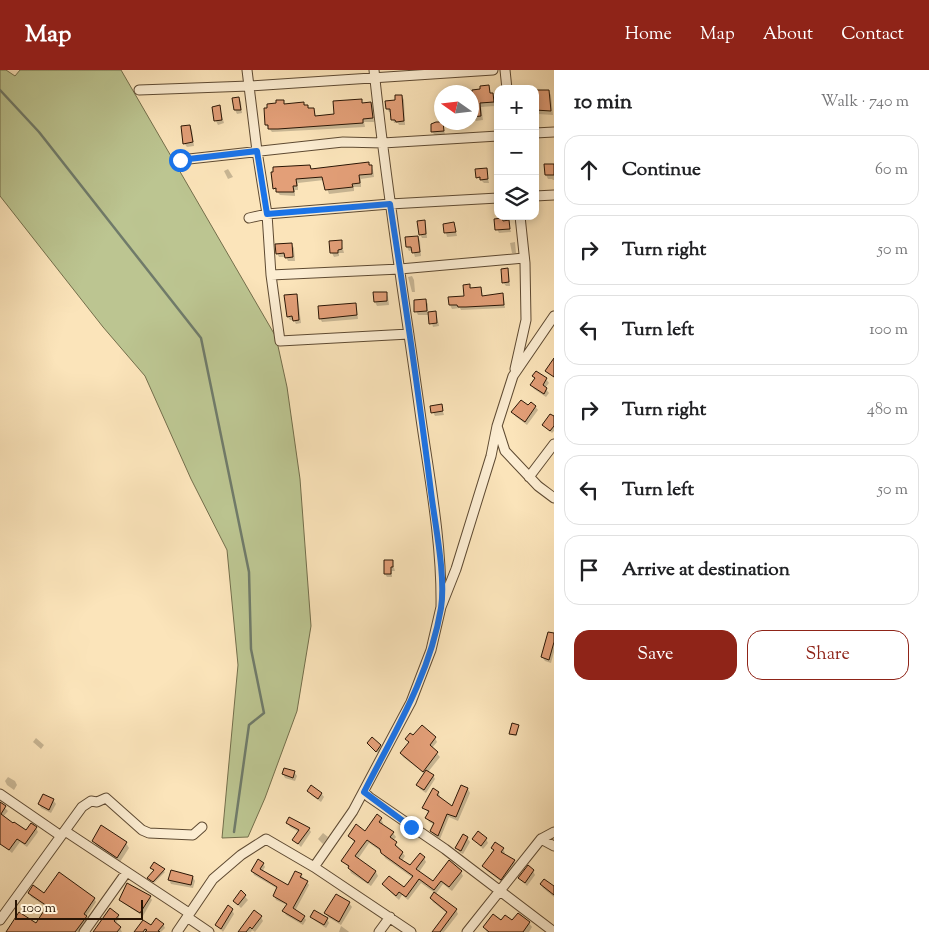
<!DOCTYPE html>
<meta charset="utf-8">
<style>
:root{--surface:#fff;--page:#f6f6f6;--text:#202124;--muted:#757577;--line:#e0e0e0;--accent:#8f2418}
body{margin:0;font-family:"Sorts Mill Goudy",serif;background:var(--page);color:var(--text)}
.controls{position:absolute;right:15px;top:15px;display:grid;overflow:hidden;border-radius:10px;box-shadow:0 2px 8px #0003}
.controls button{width:45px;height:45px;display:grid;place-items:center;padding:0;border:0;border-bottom:1px solid var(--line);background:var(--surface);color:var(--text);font:25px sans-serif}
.compass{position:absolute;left:434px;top:15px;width:45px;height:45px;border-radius:50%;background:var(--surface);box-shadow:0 2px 8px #0003;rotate:284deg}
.scale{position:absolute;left:15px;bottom:12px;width:128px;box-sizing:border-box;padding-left:5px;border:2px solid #2a1605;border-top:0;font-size:14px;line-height:18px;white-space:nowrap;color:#2a1605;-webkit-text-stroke:4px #fcedd2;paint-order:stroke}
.stop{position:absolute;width:15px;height:15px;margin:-11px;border:4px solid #1a73e8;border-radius:50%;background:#fff}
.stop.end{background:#1a73e8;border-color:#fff;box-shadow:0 1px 5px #0008}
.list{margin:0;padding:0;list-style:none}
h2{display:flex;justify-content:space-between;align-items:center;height:65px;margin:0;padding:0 20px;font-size:21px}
h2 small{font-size:16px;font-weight:400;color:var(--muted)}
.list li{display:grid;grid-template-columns:32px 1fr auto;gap:15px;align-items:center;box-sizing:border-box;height:70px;margin:0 10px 10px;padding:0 10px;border:1px solid var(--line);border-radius:15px}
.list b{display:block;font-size:19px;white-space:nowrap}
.list em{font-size:16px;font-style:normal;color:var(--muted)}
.actions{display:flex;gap:10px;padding:15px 20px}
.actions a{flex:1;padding:11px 0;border:1px solid var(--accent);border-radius:15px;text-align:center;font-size:18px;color:var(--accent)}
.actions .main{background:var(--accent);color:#fff}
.icon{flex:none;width:28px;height:28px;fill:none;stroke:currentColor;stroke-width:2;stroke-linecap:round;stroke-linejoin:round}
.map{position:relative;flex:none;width:554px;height:862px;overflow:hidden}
header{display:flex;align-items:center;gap:30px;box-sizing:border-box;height:70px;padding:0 25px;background:var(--accent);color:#fff}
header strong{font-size:24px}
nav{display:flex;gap:28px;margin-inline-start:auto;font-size:18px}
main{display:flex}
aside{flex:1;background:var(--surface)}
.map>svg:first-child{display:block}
.green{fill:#bcc591;stroke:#736e4b}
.shadow{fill:#0003}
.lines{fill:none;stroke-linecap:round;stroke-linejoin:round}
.stream{stroke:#707b6a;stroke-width:2.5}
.building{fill:#e39f78;stroke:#2a1605}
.minor-casing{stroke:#5e4a32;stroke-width:11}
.minor{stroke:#fcedd2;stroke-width:9}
.route{stroke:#1a73e8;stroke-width:6}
</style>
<header>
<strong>Map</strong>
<nav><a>Home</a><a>Map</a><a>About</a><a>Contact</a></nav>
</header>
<main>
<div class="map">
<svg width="554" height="862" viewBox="0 0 554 862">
<rect width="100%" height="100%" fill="#fbe4ba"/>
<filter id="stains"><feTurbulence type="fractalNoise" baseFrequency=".004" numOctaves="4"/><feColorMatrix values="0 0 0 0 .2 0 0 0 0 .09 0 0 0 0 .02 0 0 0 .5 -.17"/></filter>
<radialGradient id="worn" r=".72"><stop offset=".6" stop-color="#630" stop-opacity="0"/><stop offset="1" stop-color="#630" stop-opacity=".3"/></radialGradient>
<!-- green -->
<path class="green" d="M0 0H6L15 6 20 0H121L276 267 287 317 300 409 311 556 297 641 265 728 248 767 222 768 238 595 227 480 191 409 145 306 103 257 0 126Z"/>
<!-- shadow -->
<path class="shadow" d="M488 16 491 25 495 28V36L481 37 483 50 476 51 474 48H472L471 21 482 20Z
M548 21 551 25 553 45 538 44 535 40V32H538Z
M402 26 404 30 405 55H399L398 53H394L391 42H389L387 38Z
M239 28 241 32 242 43 237 44 235 40Z
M283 31 285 35 303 33 309 39H314L316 47 335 45 361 31 363 34 371 33 373 37 374 52H364L365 57 272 62 266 55 268 35Z
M219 36 224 53 218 55 216 51Z
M438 52H443L445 65H435L432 62Z
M190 56 192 60 194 76 187 77 184 73Z
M368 93 373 100 374 107 361 109V117H354V121L329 124 324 110 298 113V120H295V126L280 125 274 118 311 100Z
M554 95V110H553L552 109H548L546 105 545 96Z
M228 99 233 107 228 109 224 101Z
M486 99 489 113H484L478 107Z
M496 150 508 151 511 162 499 163 497 159Z
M424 151 426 155 427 168H422L420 164Z
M454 153 457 166 447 167 444 155Z
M418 167 420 171 421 186 415 187 413 180 409 181 407 177 406 168Z
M341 172 344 183H339V186L334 187 332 183 330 173Z
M515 172 516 183H512L510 173Z
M291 174 294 178 295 191H288L286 187H279L277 183Z
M507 199 509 203 510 216H506L503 212Z
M412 206 414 210 415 222H412L408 207Z
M469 216 471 219 481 218 483 227 502 225 504 229 505 238 461 240 460 238 452 239 450 235 465 227Z
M386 223 388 227 389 235 377 236 375 232Z
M296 225 298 229 301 253 296 254 294 250H290L288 247Z
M425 230 428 234V243L435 242 437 246 439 256 433 257 430 245H418L416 241Z
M355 235 357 239 358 249 322 252 320 248Z
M534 307 546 309 549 313 545 318 549 323 546 327 534 319 531 315 535 309Z
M441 335 444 345 435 346 433 342Z
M535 336 538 340 527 355 515 346 513 342Z
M550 345 554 348V361L552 363 543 355Z
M392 491 395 501H392V507H387L385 504Z
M549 563 554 565V582L551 593 545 591 542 587Z
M518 656 517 666 511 665 510 663Z
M36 668 44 675 41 679 33 672Z
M435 668 437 672 432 678 440 687 428 702 433 705 435 709 426 723 420 719 418 715 425 704 403 687 401 683 409 674 407 669Z
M380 676 382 680 379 684 371 677Z
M294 702 297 706 295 711 285 708 283 704Z
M8 707 15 711 17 715 14 720 7 715 5 711Z
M468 719 470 723 458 751 449 747 440 769 434 765 431 761 435 755 429 752 427 748 429 743 424 738 438 722 440 726 439 729 453 738Z
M309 721 321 723 324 727 321 732 311 725Z
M43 725 53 730 56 734 51 743 41 738 39 734Z
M1 734 8 741 3 747 26 762 36 758 38 762 27 777 20 772 12 783 0 773Z
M381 749 383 753 382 755 393 763 396 767 393 771 405 786 402 791 410 797 424 788 426 792 419 802 433 812 461 802 463 806 452 821 443 814 435 825 456 840 458 844 444 862H434L447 843 433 832 431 828 435 823 421 813 408 830 402 825 399 830 386 818 384 814 405 819 413 808 385 788 382 782 369 773 358 789 376 802 378 806 371 816 351 803 349 798 343 791 355 773 349 766 365 762Z
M288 753 309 759 311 762 301 777 294 770 299 762 290 757Z
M323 763 328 767 323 774 318 769Z
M467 768 470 772 463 784 459 782 457 778Z
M474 769H486L488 773 483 779Z
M94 771 126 773 129 778 120 792 97 777Z
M493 778 503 779 505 783 503 785 514 791 516 795 503 813 486 800 484 797 495 781Z
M263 793 265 797 262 802 288 816 301 805 307 812 309 815 295 841 304 847 306 850 303 855 286 845 284 841 287 835 276 830 274 826 278 819 254 805 252 801Z
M154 794 165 802 154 813 150 809 155 801 152 798Z
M172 801 193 807 195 811 193 818 171 814 169 810Z
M533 801 535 805 527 816 520 808Z
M544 810 554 818V827L543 818 541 814Z
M241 822 248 830 241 838 234 831Z
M29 823 94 828 96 832 86 847 88 850 80 862H7L36 855 47 837 31 827Z
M150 827 152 830 143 846 123 833 120 830Z
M349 833 352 837 341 855 328 847 326 843Z
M232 840 234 844 223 862 217 855Z
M315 842 327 849 329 853 326 858 314 850 312 847Z
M118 845 119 848 115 854 120 858 122 862H97Z
M261 847 263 851 255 862 252 860 251 862H240Z
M502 852 529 853 532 857 529 862H487L484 857Z
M163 854 165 858 161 862H135Z
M341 856 348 861 349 862H339Z"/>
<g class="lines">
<!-- stream -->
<path class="stream" d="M0 20 39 62 201 268 249 502 251 579 264 643 249 655 234 762"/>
</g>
<!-- building -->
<path class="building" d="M489 15 490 23H493L494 32 480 33 481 46 472 47V20L480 19V16Z
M537 20H549L551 41 535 40Z
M395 25H402L404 51 396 52 395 50H391L390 39H386L385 31 395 30Z
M239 27 241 40H234L232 28Z
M362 29V33L371 32 373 48 363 49V53L278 59H268V55H265L264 38H267V34L276 33V30H284V34L304 32V35H308V38H314L315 46 334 44 333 31Z
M220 35 222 50 214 51 212 37Z
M436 52H443L444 61 431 62V54Z
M190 55 193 72 183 74 181 56Z
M369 92V95H372V104L359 105 360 113 352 114 353 117 325 120 322 107 296 109 297 116H293L294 122H276V118L273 119 271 102H273V97L310 95 311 99Z
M544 94H554V105H545Z
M487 98 488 109 480 110V107L476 108 475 99Z
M502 148 503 151 509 150 510 159 495 160 494 149Z
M425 150 426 164 419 165 417 151Z
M454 152 456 162 444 163 443 154Z
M418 166 420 182 412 183 411 177H406L405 167Z
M342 170V179L338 180V183H330L329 171Z
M292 173 293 187 285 188 284 183 276 184 275 174Z
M508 198 509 212 502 213 501 199Z
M470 214V218L481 217 482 226 503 223 504 235 466 237H458L457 235H449L448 227 464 226 463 215Z
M373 222H387V231L374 232Z
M297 224 299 250 293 251 292 246 287 247 284 225Z
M426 229 427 241 414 242V230Z
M356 233 357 245 319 249 318 236Z
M436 241 437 253 429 254 428 242Z
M554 288V307L545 301Z
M536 301 547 308 543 315 547 318 544 324 530 315 535 308 532 306Z
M521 330 528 335 531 332 536 336 525 352 511 342Z
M442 334 443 341 431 343 430 336Z
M550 344 554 346V356L550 361 542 355Z
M384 490H393V497H391V504H384Z
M548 562 554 563V572L549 590 541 587Z
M512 653 519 655 516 665 509 664Z
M422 655 436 667 430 675 438 682 423 702 400 683 409 672 405 669 410 663 413 665Z
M372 667 381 675 376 682 367 673Z
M284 698 295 701 293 708 282 704Z
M426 700 434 705 424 720 416 715Z
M311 715 322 723 318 729 307 721Z
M461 715 468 718 456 747 447 744 438 766 430 761 434 753 425 748 429 741 422 738 433 718 439 722 437 725 452 736Z
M43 724 54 729 49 740 38 734Z
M0 732 6 736 1 744 13 753 14 752 26 760 31 753 37 757 25 774 17 769 9 780 0 774Z
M377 744 382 748 379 752 394 762 390 767 397 772 395 775 403 782 399 788 410 795 420 783 425 787 416 799 433 811 449 790 462 801 449 817 441 811 434 820 419 809 406 827 399 822 396 826 382 814 389 806 404 817 413 806 381 783 380 779 367 770 355 786 376 801 368 813 348 798 349 796 341 791 355 771 348 766 356 754 365 761Z
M289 747 310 758 298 774 292 770 299 760 286 753Z
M101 755 127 772 117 788 92 771Z
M478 761 487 768 481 776 472 769Z
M463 764 468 767 461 781 455 778Z
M495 772 504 778 501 782 515 790 501 810 482 796 494 780 491 778Z
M258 789 264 793 260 799 288 815 295 801 302 804 300 807 308 811 293 838 305 846 301 852 282 841 287 834 273 826 277 817 251 801Z
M154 792 165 799 153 812 147 808 154 800 150 798Z
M528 795 534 800 525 813 518 808Z
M171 800 193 806 191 815 168 810Z
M59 802 95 828 84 844 87 846 75 862H6L19 842 36 853 47 836 28 823 33 815 44 823Z
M544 809 554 816V825L540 814Z
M127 813 151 826 140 843 119 830Z
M241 820 246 825 238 835 233 831Z
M434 822 457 839 440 862H432L447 842 430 828Z
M336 824 350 832 339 852 324 843Z
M228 835 233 839 221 859 215 855Z
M110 838 119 845 114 851 121 857 117 862H93Z
M254 840 262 846 252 859 250 857 246 862H238Z
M314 840 328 848 324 855 310 847Z
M518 843 530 852 523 862H489L483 857 493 844 501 850 505 845 512 850Z
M156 848 164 854 158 861 160 862H145L147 860 145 859 143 862H134L143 850 151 855Z"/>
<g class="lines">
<defs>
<path id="minor" d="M247 0 257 81 267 144 271 205 280 271 409 264
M374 0C386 117 405 233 421 349 430 411 442 474 441 537
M505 0 507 19
M139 20 249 16 493 0
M535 63 554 62
M180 90 343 72 383 73 498 66
M535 126 554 125
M249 148 267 144 390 134 498 128
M271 205 400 199 524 188
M554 246 513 306 497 356 505 381 538 416 554 428
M515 299 526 250 525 193 520 146
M529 407 554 374
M364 722 369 727 445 779 554 862
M0 724 61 766
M65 761 189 843
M541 769 554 762
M314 797 353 741 411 632 431 580 441 537 456 499 491 386 497 356
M187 847 209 862
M0 850 82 737 91 731 97 732 106 728 142 760 149 763 193 765 202 757
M84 862 126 803
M177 862 213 809 241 785 266 769 314 797 411 862
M379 862 390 847
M467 862 541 769 554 776"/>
</defs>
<!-- minor casing -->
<use href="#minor" class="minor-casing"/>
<!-- minor -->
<use href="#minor" class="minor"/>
</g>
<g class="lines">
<!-- route -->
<path class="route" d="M180 90 257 81 267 144 390 134C405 230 419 326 431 422 435 455 446 506 441 538 430 605 394 663 364 722L411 757"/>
</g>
<rect width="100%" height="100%" filter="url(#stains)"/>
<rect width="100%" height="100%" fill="url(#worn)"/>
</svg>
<div class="controls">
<button>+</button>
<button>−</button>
<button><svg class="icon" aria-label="layers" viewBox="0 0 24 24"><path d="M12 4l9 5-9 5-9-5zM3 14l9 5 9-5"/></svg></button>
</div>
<svg class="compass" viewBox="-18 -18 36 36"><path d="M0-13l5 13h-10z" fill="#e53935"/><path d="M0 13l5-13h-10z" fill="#757577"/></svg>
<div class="scale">100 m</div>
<div class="stop" style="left:180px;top:90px"></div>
<div class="stop end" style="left:411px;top:757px"></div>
</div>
<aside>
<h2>10 min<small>Walk · 740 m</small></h2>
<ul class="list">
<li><svg class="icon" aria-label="ahead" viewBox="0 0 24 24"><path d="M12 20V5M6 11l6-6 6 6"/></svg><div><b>Continue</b></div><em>60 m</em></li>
<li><svg class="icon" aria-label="right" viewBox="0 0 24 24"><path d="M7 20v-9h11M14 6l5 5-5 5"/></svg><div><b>Turn right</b></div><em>50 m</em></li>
<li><svg class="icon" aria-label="left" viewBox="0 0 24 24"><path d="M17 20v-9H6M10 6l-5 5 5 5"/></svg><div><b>Turn left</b></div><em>100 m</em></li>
<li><svg class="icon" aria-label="right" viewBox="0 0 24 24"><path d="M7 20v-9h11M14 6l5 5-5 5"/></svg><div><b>Turn right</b></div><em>480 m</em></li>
<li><svg class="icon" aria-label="left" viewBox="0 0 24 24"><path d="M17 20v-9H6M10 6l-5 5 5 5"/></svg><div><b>Turn left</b></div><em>50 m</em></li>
<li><svg class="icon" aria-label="arrive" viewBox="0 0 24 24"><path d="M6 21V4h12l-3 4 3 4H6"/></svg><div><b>Arrive at destination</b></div></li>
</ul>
<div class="actions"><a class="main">Save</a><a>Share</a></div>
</aside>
</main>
